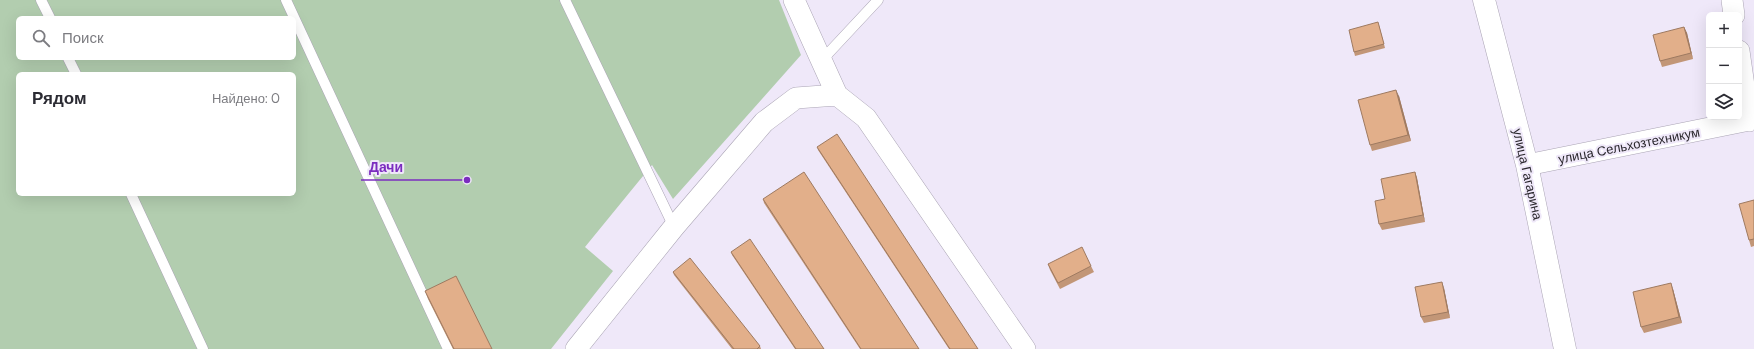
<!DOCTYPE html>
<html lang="ru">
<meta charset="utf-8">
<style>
:root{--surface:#fff;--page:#f7f7f7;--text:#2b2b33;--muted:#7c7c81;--line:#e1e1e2}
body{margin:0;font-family:"DM Sans",sans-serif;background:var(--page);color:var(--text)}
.controls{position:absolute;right:12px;top:12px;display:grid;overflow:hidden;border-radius:6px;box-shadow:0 4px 16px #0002}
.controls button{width:36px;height:36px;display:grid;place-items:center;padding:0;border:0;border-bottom:1px solid var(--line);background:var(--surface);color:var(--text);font:20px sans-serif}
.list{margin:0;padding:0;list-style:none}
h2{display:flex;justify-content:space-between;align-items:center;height:52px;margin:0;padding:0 16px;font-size:17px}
h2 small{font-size:13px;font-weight:400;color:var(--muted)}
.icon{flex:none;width:22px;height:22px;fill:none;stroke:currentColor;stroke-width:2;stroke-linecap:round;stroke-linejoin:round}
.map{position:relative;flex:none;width:1754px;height:349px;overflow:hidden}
.search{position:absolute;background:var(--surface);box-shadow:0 4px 16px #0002;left:16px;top:16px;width:280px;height:44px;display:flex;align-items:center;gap:10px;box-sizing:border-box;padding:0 14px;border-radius:6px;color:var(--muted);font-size:15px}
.panel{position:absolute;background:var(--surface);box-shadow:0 4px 16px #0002;left:16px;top:72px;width:280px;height:124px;border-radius:6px}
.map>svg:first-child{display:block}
.green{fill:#b2cdaf;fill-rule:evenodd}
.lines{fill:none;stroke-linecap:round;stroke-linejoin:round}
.service-casing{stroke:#aba5b5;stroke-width:11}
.minor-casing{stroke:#aba5b5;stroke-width:22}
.tertiary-casing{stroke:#aba5b5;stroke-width:23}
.service{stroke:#fff;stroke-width:10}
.minor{stroke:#fff;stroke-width:21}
.tertiary{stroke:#fff;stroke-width:22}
.wall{fill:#c29677}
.shaded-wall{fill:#9e7a61}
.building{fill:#e2af8a;stroke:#9e7a61}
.labels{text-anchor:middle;stroke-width:4;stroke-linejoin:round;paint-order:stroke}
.street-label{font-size:13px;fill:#2b282e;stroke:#efe8f9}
.leader{fill:none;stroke:#7b2cbf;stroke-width:1.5}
.callout-dot{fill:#7b2cbf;stroke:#efe8f9;stroke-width:1.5}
.callout-label{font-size:14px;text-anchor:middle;font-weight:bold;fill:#7b2cbf;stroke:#efe8f9;stroke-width:4;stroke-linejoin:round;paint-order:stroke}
</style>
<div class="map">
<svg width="1754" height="349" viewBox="0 0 1754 349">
<rect width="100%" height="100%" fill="#efe8f9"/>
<!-- green -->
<path class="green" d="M0 0H779L801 55 673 199 652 165 585 247 613 271 551 349H0ZM18 18H294V58H18ZM18 74H294V194H18Z"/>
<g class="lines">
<defs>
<path id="service" d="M41 0 50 18
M286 0 448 349
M565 0 674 227
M68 58 76 74
M822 60 878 0
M131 194 203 349"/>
<path id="minor" d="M794 0 837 95
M1732 0 1734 15
M1739 51 1749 121
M1527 165 1754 119
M576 349 674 227 764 122 796 98 837 95 866 118 1025 349"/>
<path id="tertiary" d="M1484 0 1527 165 1565 349"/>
</defs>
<!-- service casing -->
<use href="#service" class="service-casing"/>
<!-- minor casing -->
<use href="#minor" class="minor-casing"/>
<!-- tertiary casing -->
<use href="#tertiary" class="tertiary-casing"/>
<!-- service -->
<use href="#service" class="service"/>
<!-- minor -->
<use href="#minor" class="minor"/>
<!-- tertiary -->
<use href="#tertiary" class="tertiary"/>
</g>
<!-- wall -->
<path class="wall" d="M1379 25 1385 48 1355 56 1354 52Z
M1684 27 1687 33 1693 59 1662 67 1660 61Z
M1399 96 1411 141 1372 151 1370 145Z
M817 147 978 349H949L818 150Z
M1415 172 1417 178 1425 222 1382 230 1379 224 1385 199Z
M763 199 919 349H860L764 203Z
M1754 200V246L1751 247 1749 240Z
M731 252 824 349H795L732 255Z
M1048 264 1091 266 1094 272 1060 289 1050 270Z
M673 272 760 346 761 349H732L674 275Z
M1444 288 1450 318 1424 323 1421 317Z
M1673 289 1682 323 1644 333 1641 327Z
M425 291 492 349H453L428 299Z"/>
<!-- shaded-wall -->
<path class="shaded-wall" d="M1684 27 1687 33 1693 59 1691 53Z
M1396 90 1399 96 1411 141 1408 135Z
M1415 172 1417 178 1425 222 1423 215Z
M1442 282 1444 288 1450 318 1448 312Z
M1671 283 1673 289 1682 323 1679 317Z"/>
<!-- building -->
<path class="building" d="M1378 22 1384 44 1354 52 1349 30Z
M1684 27 1691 53 1660 61 1653 35Z
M1396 90 1408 135 1370 145 1358 100Z
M837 134 978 349H950L817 147Z
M804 172 919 349H861L763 199Z
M1415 172 1423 215 1379 224 1375 201 1385 199 1381 179Z
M1754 200V239L1749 240 1739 204Z
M750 239 824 349H796L731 252Z
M1082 247 1091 266 1058 283 1048 264Z
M690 258 760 346 757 349H734L673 272Z
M456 276 492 349H454L425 291Z
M1442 282 1448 312 1421 317 1415 287Z
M1671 283 1679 317 1641 327 1633 292Z"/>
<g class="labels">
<!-- street labels -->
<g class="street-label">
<text transform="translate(1629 145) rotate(-11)" y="5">улица Сельхозтехникум</text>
<text transform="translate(1528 174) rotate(77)" y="5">улица Гагарина</text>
</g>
</g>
<!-- callouts -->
<path class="leader" d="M467 180L411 180H361"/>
<circle class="callout-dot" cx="467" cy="180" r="4"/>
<g class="callout-label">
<text x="386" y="172">Дачи</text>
</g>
</svg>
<div class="controls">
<button>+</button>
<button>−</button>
<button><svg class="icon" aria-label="layers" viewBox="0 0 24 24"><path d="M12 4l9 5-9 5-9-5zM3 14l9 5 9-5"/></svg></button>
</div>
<div class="search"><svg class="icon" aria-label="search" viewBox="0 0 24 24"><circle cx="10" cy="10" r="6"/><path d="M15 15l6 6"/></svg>Поиск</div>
<section class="panel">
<h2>Рядом<small>Найдено: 0</small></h2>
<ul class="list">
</ul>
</section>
</div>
